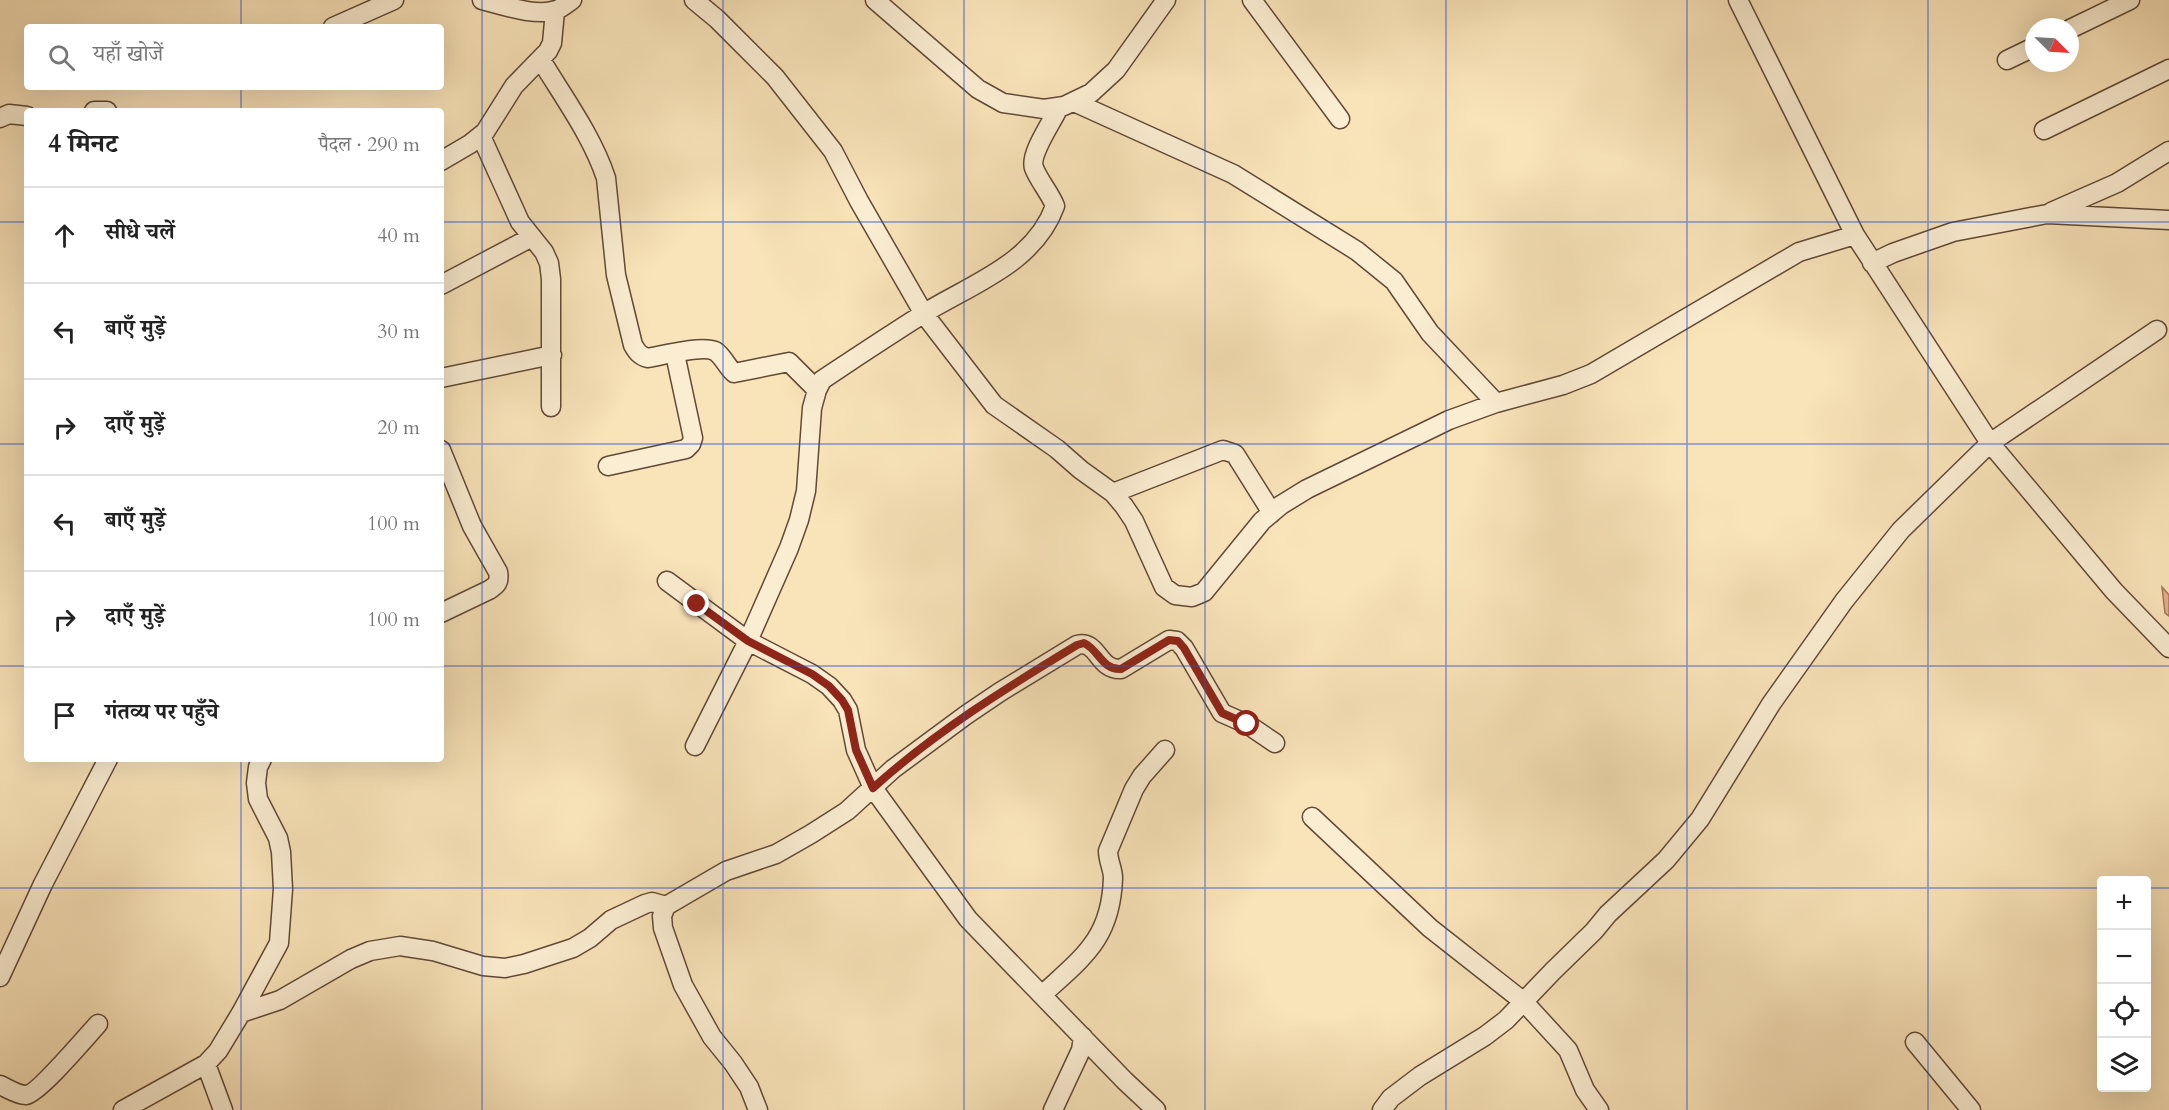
<!DOCTYPE html>
<html lang="hi">
<meta charset="utf-8">
<style>
:root{--surface:#fff;--page:#f2f2f2;--text:#222;--muted:#767676;--line:#e0e0e0}
body{margin:0;font-family:Cardo,"Noto Serif Devanagari",serif;background:var(--page);color:var(--text)}
.controls{position:absolute;right:18px;bottom:18px;display:grid;overflow:hidden;border-radius:6px;box-shadow:0 6px 24px #0002}
.controls button{width:54px;height:54px;display:grid;place-items:center;padding:0;border:0;border-bottom:2px solid var(--line);background:var(--surface);color:var(--text);font:30px sans-serif}
.compass{position:absolute;left:2025px;top:18px;width:54px;height:54px;border-radius:50%;background:var(--surface);box-shadow:0 6px 24px #0002;rotate:114deg}
.stop{position:absolute;width:18px;height:18px;margin:-14px;border:4px solid #8f2418;border-radius:50%;background:#fff}
.stop.end{background:#8f2418;border-color:#fff;box-shadow:0 2px 6px #0008}
.list{margin:0;padding:0;list-style:none}
h2{display:flex;justify-content:space-between;align-items:center;height:78px;margin:0;padding:0 24px;font-size:26px}
h2 small{font-size:20px;font-weight:400;color:var(--muted)}
.list li{display:grid;grid-template-columns:39px 1fr auto;gap:18px;align-items:center;box-sizing:border-box;height:96px;padding:0 24px;border-top:2px solid var(--line)}
.list b{display:block;font-size:22px;white-space:nowrap}
.list em{font-size:20px;font-style:normal;color:var(--muted)}
.icon{flex:none;width:33px;height:33px;fill:none;stroke:currentColor;stroke-width:2;stroke-linecap:round;stroke-linejoin:round}
.map{position:relative;flex:none;width:2169px;height:1110px;overflow:hidden}
.search{position:absolute;background:var(--surface);box-shadow:0 6px 24px #0002;left:24px;top:24px;width:420px;height:66px;display:flex;align-items:center;gap:15px;box-sizing:border-box;padding:0 21px;border-radius:6px;color:var(--muted);font-size:22px}
.panel{position:absolute;background:var(--surface);box-shadow:0 6px 24px #0002;left:24px;top:108px;width:420px;height:654px;border-radius:6px}
.map>svg:first-child{display:block}
.building{fill:#e9ae88;stroke:#a37a5f;stroke-width:1.5}
.lines{fill:none;stroke-linecap:round;stroke-linejoin:round}
.minor-casing{stroke:#604936;stroke-width:21}
.minor{stroke:#fbedd2;stroke-width:18}
.route{stroke:#8f2418;stroke-width:8}
.grid{fill:none;stroke:#1d4ed8;stroke-width:1.5;stroke-opacity:0.55}
</style>
<div class="map">
<svg width="2169" height="1110" viewBox="0 0 2169 1110">
<rect width="100%" height="100%" fill="#f9e3b9"/>
<filter id="stains"><feTurbulence type="fractalNoise" baseFrequency=".00333" numOctaves="4"/><feColorMatrix values="0 0 0 0 .2 0 0 0 0 .09 0 0 0 0 .02 0 0 0 .5 -.17"/></filter>
<radialGradient id="worn" r=".72"><stop offset=".6" stop-color="#630" stop-opacity="0"/><stop offset="1" stop-color="#630" stop-opacity=".3"/></radialGradient>
<!-- building -->
<path class="building" d="M2162 587 2169 595V616L2165 613Z"/>
<g class="lines">
<defs>
<path id="minor" d="M482 0C502 5 536 17 556 10 561 9 567 3 572 0
M694 0 717 19 775 77 833 151 859 201 924 314 994 405 1057 449 1081 470 1113 493 1124 506 1134 521 1164 587 1175 595 1192 597 1204 592 1262 521 1281 505 1307 489 1449 420 1496 403 1563 385 1591 374 1799 252 1855 235
M875 0 978 89 1003 103 1044 109 1064 106 1091 93 1116 70 1166 0
M1252 0 1340 119
M1738 0 1855 235 1990 443 2114 591 2169 648
M333 27 394 0
M2070 29 2130 0
M541 60C564 98 592 136 606 178L616 275 633 345C637 352 640 356 648 358 664 355 702 345 715 351 723 356 727 367 734 373L789 362 817 390
M2007 60 2034 47
M1074 102 1233 174 1357 251 1394 281 1430 333 1496 403
M94 111H107
M0 118 9 114 27 116
M2044 130 2169 69
M481 136 520 222 544 252 549 263 551 279V407
M441 161 470 144 485 132 514 86 548 51 552 43 555 11
M2051 212 2117 183 2169 151
M1872 263 1893 253 1953 232 2047 214 2169 220
M441 285 532 237
M441 378 552 355
M441 450 472 526 498 572C500 582 497 585 489 590L441 613
M608 466 686 449 691 444 693 438 675 354
M1113 493 1223 450 1235 454 1272 513
M667 581 748 641 812 674 829 686 842 700 848 710 856 750 873 788 968 919 1125 1081 1156 1110
M695 746 748 641 789 548 799 520 806 491 812 408 817 390 822 380 834 372C864 352 893 333 923 314 971 284 1034 264 1055 206 1050 193 1039 181 1034 168 1029 154 1053 121 1059 107
M1312 817 1430 928 1524 1002 1568 1050 1585 1090 1599 1110
M0 977 43 884 108 759
M1042 995C1083 957 1111 939 1113 878 1113 869 1108 861 1108 851L1134 789 1142 776 1165 750
M241 1013 280 1000 351 959 370 951 400 946 433 951 483 966 505 968 524 964 573 948 590 938 611 920 645 904 652 902 666 906
M1915 1042 1971 1110
M206 1064 223 1110
M0 1085C7 1088 17 1095 26 1095 38 1094 87 1036 98 1024
M123 1110 206 1064 218 1051 241 1013 279 943 283 889 281 852 278 838 258 799 256 783 258 767 262 759
M758 1110 749 1087 733 1063 712 1037 683 985 663 928 662 916 666 906 726 871 776 854 811 834 847 811 893 769 966 715 1000 692 1077 645C1098 639 1098 671 1121 669L1169 640 1177 641 1184 648 1222 713 1247 724 1275 743
M1053 1110 1081 1050 1083 1037
M1382 1110 1391 1098 1420 1076 1485 1036 1506 1020 1553 971 1594 931 1608 914 1666 860 1700 819 1771 704 1844 601 1901 530 1990 443 2157 330"/>
</defs>
<!-- minor casing -->
<use href="#minor" class="minor-casing"/>
<!-- minor -->
<use href="#minor" class="minor"/>
</g>
<g class="lines">
<!-- route -->
<path class="route" d="M697 604 748 641 812 674 829 686 842 700 848 710 856 750 873 788C935 732 1006 688 1077 645L1084 643C1099 650 1102 670 1121 669L1169 640 1178 641 1184 648 1222 713 1247 724"/>
</g>
<!-- grid -->
<path class="grid" d="M241 0V27M482 0V1110M723 0V1110M964 0V1110M1205 0V1110M1446 0V1110M1687 0V1110M1928 0V1110M241 87V111M0 222H27M441 222H2169M0 444H27M441 444H2169M0 666H27M441 666H2169M241 759V1110M0 888H2102M2146 888H2169"/>
<rect width="100%" height="100%" filter="url(#stains)"/>
<rect width="100%" height="100%" fill="url(#worn)"/>
</svg>
<div class="controls">
<button>+</button>
<button>−</button>
<button><svg class="icon" aria-label="locate" viewBox="0 0 24 24"><circle cx="12" cy="12" r="6"/><path d="M12 2v4M12 18v4M2 12h4M18 12h4"/></svg></button>
<button><svg class="icon" aria-label="layers" viewBox="0 0 24 24"><path d="M12 4l9 5-9 5-9-5zM3 14l9 5 9-5"/></svg></button>
</div>
<svg class="compass" viewBox="-18 -18 36 36"><path d="M0-13l5 13h-10z" fill="#e53935"/><path d="M0 13l5-13h-10z" fill="#767676"/></svg>
<div class="stop" style="left:1247px;top:724px"></div>
<div class="stop end" style="left:697px;top:604px"></div>
<div class="search"><svg class="icon" aria-label="search" viewBox="0 0 24 24"><circle cx="10" cy="10" r="6"/><path d="M15 15l6 6"/></svg>यहाँ खोजें</div>
<section class="panel">
<h2>4 मिनट<small>पैदल · 290 m</small></h2>
<ul class="list">
<li><svg class="icon" aria-label="ahead" viewBox="0 0 24 24"><path d="M12 20V5M6 11l6-6 6 6"/></svg><div><b>सीधे चलें</b></div><em>40 m</em></li>
<li><svg class="icon" aria-label="left" viewBox="0 0 24 24"><path d="M17 20v-9H6M10 6l-5 5 5 5"/></svg><div><b>बाएँ मुड़ें</b></div><em>30 m</em></li>
<li><svg class="icon" aria-label="right" viewBox="0 0 24 24"><path d="M7 20v-9h11M14 6l5 5-5 5"/></svg><div><b>दाएँ मुड़ें</b></div><em>20 m</em></li>
<li><svg class="icon" aria-label="left" viewBox="0 0 24 24"><path d="M17 20v-9H6M10 6l-5 5 5 5"/></svg><div><b>बाएँ मुड़ें</b></div><em>100 m</em></li>
<li><svg class="icon" aria-label="right" viewBox="0 0 24 24"><path d="M7 20v-9h11M14 6l5 5-5 5"/></svg><div><b>दाएँ मुड़ें</b></div><em>100 m</em></li>
<li><svg class="icon" aria-label="arrive" viewBox="0 0 24 24"><path d="M6 21V4h12l-3 4 3 4H6"/></svg><div><b>गंतव्य पर पहुँचे</b></div></li>
</ul>
</section>
</div>
